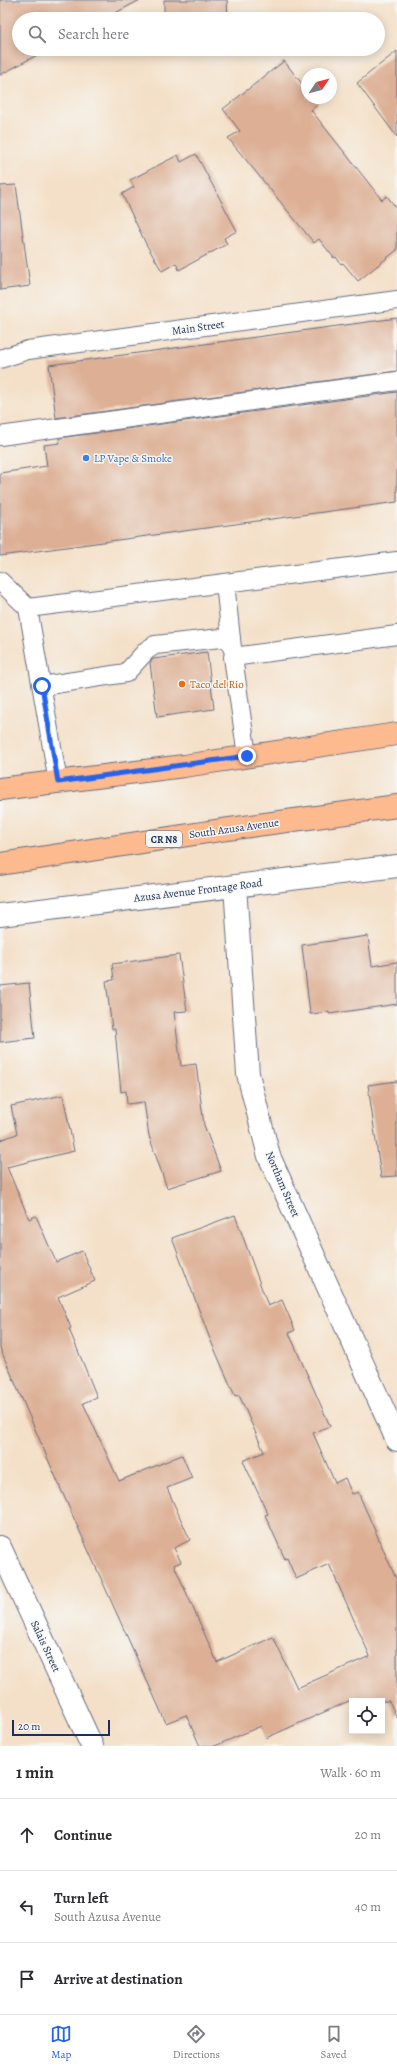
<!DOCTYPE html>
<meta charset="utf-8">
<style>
:root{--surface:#fff;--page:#f7f7f7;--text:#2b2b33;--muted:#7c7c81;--line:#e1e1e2;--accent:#2563eb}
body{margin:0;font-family:Alegreya,serif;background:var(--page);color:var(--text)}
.controls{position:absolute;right:12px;bottom:12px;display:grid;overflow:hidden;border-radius:0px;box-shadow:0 2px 10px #0003}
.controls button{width:36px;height:36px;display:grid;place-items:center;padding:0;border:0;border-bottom:1px solid var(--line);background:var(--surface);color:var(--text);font:20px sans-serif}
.compass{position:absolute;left:301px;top:68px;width:36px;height:36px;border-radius:50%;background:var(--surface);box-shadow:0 2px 10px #0003;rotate:55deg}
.scale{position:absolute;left:12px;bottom:10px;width:98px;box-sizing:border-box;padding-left:4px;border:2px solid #1b2f5e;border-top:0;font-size:11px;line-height:14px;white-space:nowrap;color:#1b2f5e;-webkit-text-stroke:3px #f6f6f2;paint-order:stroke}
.stop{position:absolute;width:12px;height:12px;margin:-9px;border:3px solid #2563eb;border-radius:50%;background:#fff}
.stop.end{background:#2563eb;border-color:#fff;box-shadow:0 1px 4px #0008}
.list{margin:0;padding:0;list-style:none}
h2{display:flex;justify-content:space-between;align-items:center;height:52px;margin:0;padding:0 16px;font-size:17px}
h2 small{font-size:13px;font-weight:400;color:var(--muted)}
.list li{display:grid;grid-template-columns:26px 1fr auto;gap:12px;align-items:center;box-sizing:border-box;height:72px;padding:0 16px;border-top:1px solid var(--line)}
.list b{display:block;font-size:15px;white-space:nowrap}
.list p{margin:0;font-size:13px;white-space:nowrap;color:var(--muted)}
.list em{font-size:13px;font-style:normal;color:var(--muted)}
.icon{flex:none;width:22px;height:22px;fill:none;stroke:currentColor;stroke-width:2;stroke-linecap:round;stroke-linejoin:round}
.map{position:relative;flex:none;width:397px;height:1746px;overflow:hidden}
.search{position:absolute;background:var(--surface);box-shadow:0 2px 10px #0003;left:12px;right:12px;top:12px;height:44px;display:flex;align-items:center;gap:10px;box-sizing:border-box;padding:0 14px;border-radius:22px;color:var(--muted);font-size:15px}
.sheet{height:268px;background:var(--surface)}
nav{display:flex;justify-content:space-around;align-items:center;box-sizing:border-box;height:56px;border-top:1px solid var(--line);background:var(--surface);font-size:11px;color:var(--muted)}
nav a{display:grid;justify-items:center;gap:2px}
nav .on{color:var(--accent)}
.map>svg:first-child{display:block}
.building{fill:#ddb095}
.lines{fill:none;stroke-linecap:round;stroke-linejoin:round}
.service-casing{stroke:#676d83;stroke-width:20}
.minor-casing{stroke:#676d83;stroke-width:24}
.tertiary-casing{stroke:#676d83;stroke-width:24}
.primary-casing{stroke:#676d83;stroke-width:24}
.service{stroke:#fff;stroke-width:18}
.minor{stroke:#fff;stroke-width:22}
.tertiary{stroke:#fff;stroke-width:22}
.primary{stroke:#fcba8e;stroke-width:22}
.route{stroke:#2563eb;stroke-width:5}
.shop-dot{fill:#3f7fe0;stroke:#f6f6f2;stroke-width:1.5}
.food-dot{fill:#e8710a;stroke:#f6f6f2;stroke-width:1.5}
.labels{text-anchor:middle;stroke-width:3;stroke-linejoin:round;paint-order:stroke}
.shield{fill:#f6f6f2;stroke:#5d6b8a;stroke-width:1}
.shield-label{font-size:10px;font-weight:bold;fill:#1b2f5e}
.street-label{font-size:11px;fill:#1b2f5e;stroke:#f6f6f2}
.shop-label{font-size:11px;fill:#366cbe;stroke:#f6f6f2;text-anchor:start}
.food-label{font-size:11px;fill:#c56008;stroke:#f6f6f2;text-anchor:start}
</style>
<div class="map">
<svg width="397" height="1746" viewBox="0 0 397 1746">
<rect width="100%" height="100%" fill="#f6f6f2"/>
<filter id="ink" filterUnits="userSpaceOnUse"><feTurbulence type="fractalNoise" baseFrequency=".025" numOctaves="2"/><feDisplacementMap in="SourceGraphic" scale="8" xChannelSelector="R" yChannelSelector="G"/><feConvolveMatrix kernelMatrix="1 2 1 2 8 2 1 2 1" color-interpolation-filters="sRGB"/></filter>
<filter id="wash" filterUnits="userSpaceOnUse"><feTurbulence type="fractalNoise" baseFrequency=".012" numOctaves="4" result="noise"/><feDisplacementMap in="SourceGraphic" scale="16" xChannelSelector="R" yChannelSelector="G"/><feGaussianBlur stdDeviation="0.9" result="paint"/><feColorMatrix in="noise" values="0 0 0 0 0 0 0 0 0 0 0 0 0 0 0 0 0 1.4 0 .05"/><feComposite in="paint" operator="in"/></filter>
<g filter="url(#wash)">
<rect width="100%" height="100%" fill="#f4e0c8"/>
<g id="blocks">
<!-- building -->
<path class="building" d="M0 0H140L104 19H19V49H48L0 75Z
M164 0H227L228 19H164Z
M165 49H228V50L165 51Z
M397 51V137L357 83Z
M284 61 307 90V98H314L318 104 311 110 382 200 387 196 397 209V250L358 281 343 263 341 264 336 257 334 258 319 239 314 243 228 138 240 131 223 109Z
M196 154 237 231 224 238 227 244 179 270 176 263 162 271 146 244 122 194 134 187 130 180 178 155 181 162Z
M16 185 30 286 0 290V186Z
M397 318V371L56 418 49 365Z
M397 392V502L0 556V473L47 466 44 445 60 443 59 438Z
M207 652 214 709 157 717 150 663 153 659Z
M368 936 372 966 397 962V1004L329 1014V1012L310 1014 302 945Z
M179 955 187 1011 174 1012 181 1066 196 1064 204 1125 221 1171 167 1188 149 1136 144 1102 127 1104 126 1091 121 1092 115 1029H112L106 981 114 980 112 964Z
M29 983 35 1038 0 1042V986Z
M397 1081V1176L381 1177 368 1085Z
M63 1095 74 1151 7 1167 29 1219 36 1216 56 1262 82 1251 95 1281 58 1297 71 1328 69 1329 97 1397 83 1403 119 1481 182 1455 192 1478 167 1488 190 1540 174 1548 181 1562 174 1565 217 1662 273 1637 297 1688 370 1656 329 1564 296 1579 287 1558 285 1559 265 1515 268 1514 243 1461 264 1452 239 1395 235 1396 210 1339 172 1238 235 1215 268 1306 282 1300 295 1330 289 1333 330 1426 313 1433 335 1483 345 1478 352 1494 358 1492 397 1581V1718L389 1701H349L266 1738 261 1726 215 1746H200L186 1715 166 1723 63 1494 0 1348V1140L17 1134 11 1106Z"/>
</g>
</g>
<g filter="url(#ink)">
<use href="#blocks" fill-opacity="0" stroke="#676d83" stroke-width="1"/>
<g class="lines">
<defs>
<path id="service" d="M0 359 28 350 397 300
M0 436 397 381
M0 581 28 608 58 782
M225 583 232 648
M28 608 397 561
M42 686 126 673 147 650 155 645 231 637
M247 756 233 657 397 635"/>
<path id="minor" d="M235 886 248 1074 269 1156 397 1440
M0 915 397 866"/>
<path id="tertiary" d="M0 1547 92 1746"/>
<path id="primary" d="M0 789 184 766 397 734
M0 864 221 830 397 806"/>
</defs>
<!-- service casing -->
<use href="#service" class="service-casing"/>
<!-- minor casing -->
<use href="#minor" class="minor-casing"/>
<!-- tertiary casing -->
<use href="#tertiary" class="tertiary-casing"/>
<!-- primary casing -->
<use href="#primary" class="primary-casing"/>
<!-- service -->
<use href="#service" class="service"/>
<!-- minor -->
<use href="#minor" class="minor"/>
<!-- tertiary -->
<use href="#tertiary" class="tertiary"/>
<!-- primary -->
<use href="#primary" class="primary"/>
</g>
</g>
<g class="lines" filter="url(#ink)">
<!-- route -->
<path class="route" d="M42 686 58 782 247 756"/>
</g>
<!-- markers -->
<circle class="shop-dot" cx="86" cy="458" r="4"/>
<circle class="food-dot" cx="182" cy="684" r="4"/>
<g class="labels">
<!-- shield labels -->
<rect class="shield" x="146" y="831" width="36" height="16" rx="3"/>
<g class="shield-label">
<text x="164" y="843">CR N8</text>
</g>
<!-- street labels -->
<g class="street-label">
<text transform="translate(198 327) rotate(-8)" y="4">Main Street</text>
<text transform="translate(234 828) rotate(-8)" y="4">South Azusa Avenue</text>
<text transform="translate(198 890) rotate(-7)" y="4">Azusa Avenue Frontage Road</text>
<text transform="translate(283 1184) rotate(67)" y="4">Northam Street</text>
<text transform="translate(46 1646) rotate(65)" y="4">Salais Street</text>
</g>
<!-- shop labels -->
<g class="shop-label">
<text x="94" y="462">LP Vape &amp; Smoke</text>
</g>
<!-- food labels -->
<g class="food-label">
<text x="190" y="688">Taco del Rio</text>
</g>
</g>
</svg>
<div class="controls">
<button><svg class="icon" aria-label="locate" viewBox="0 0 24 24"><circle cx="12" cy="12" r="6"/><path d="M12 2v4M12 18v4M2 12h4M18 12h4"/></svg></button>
</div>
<svg class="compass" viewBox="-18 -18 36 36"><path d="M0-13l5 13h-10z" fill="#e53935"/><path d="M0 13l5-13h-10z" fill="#7c7c81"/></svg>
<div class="scale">20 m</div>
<div class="stop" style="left:42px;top:686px"></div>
<div class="stop end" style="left:247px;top:756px"></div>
<div class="search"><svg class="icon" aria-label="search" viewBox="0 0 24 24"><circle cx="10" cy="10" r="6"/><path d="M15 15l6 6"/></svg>Search here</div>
</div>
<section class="sheet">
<h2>1 min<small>Walk · 60 m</small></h2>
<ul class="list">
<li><svg class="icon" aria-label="ahead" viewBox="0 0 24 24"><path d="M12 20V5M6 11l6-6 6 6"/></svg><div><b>Continue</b></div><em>20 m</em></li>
<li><svg class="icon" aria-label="left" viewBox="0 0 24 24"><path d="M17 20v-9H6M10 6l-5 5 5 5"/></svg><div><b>Turn left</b><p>South Azusa Avenue</p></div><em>40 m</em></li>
<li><svg class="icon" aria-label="arrive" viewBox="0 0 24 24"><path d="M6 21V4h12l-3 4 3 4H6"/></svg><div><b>Arrive at destination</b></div></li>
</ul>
</section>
<nav>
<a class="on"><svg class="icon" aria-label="map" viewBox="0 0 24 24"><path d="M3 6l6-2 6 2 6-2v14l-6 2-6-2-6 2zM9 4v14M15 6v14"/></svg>Map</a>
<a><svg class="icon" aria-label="directions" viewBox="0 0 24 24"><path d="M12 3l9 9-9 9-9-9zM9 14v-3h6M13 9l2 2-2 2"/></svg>Directions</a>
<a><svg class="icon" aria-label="saved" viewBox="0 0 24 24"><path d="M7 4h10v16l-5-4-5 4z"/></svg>Saved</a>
</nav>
